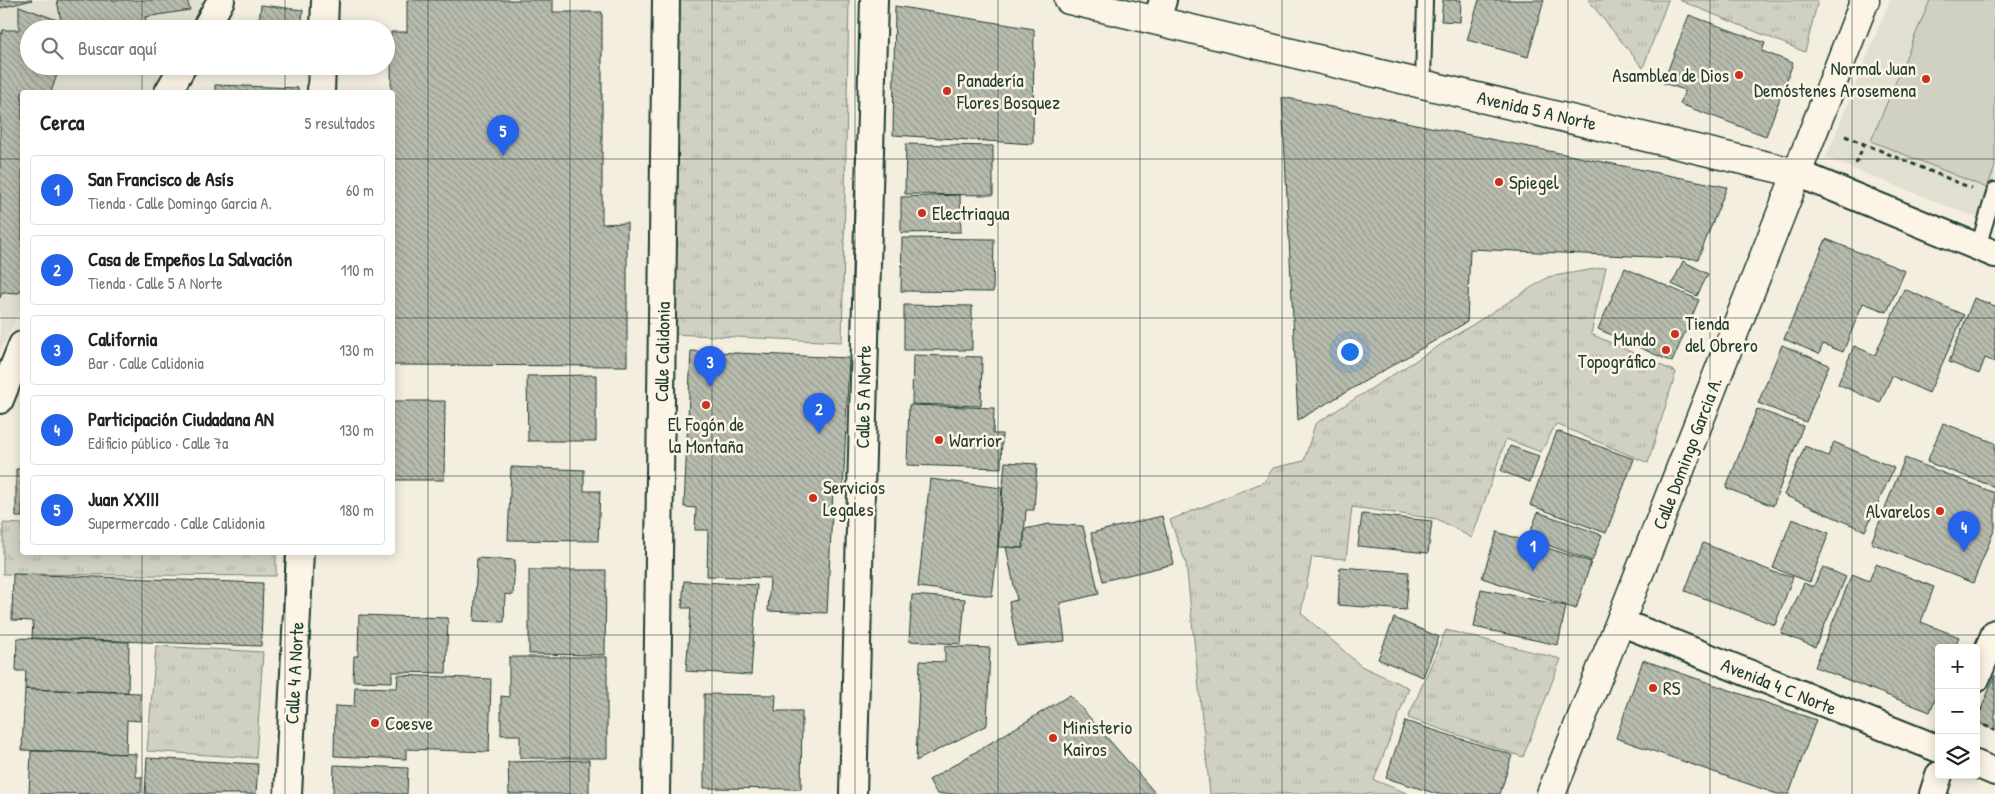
<!DOCTYPE html>
<html lang="es">
<meta charset="utf-8">
<style>
:root{--surface:#fff;--page:#f6f6f6;--text:#222;--muted:#767676;--line:#e0e0e0;--accent:#2563eb}
body{margin:0;font-family:"Patrick Hand",sans-serif;background:var(--page);color:var(--text)}
.controls{position:absolute;right:15px;bottom:15px;display:grid;overflow:hidden;border-radius:5px;box-shadow:0 2px 12px #0003}
.controls button{width:45px;height:45px;display:grid;place-items:center;padding:0;border:0;border-bottom:1px solid var(--line);background:var(--surface);color:var(--text);font:25px sans-serif}
.you{position:absolute;left:1349px;top:351px;width:18px;height:18px;margin:-12px;border:4px solid #fff;border-radius:50%;background:#1a73e8;box-shadow:0 0 0 8px #1a73e833}
.badge{display:grid;place-items:center;width:32px;height:32px;border-radius:50%;background:var(--accent);color:#fff;font-size:16px;font-weight:700}
.pin{position:absolute;translate:-50% -41px;filter:drop-shadow(0 1px 2px #0008)}
.pin::after{content:'';position:absolute;top:26px;width:18px;height:15px;background:inherit;clip-path:polygon(0 0,100% 0,50% 100%)}
.list{margin:0;padding:0;list-style:none}
h2{display:flex;justify-content:space-between;align-items:center;height:65px;margin:0;padding:0 20px;font-size:21px}
h2 small{font-size:16px;font-weight:400;color:var(--muted)}
.list li{display:grid;grid-template-columns:32px 1fr auto;gap:15px;align-items:center;box-sizing:border-box;height:70px;margin:0 10px 10px;padding:0 10px;border:1px solid var(--line);border-radius:5px}
.list b{display:block;font-size:19px;white-space:nowrap}
.list p{margin:0;font-size:16px;white-space:nowrap;color:var(--muted)}
.list em{font-size:16px;font-style:normal;color:var(--muted)}
.icon{flex:none;width:28px;height:28px;fill:none;stroke:currentColor;stroke-width:2;stroke-linecap:round;stroke-linejoin:round}
.map{position:relative;flex:none;width:1995px;height:794px;overflow:hidden}
.search{position:absolute;background:var(--surface);box-shadow:0 2px 12px #0003;left:20px;top:20px;width:375px;height:55px;display:flex;align-items:center;gap:12px;box-sizing:border-box;padding:0 18px;border-radius:28px;color:var(--muted);font-size:19px}
.panel{position:absolute;background:var(--surface);box-shadow:0 2px 12px #0003;left:20px;top:90px;width:375px;height:465px;border-radius:5px}
.map>svg:first-child{display:block}
.built{fill:#e1dfd0}
.grass{fill:url(#grass-tufts);stroke:#78877b}
.green{fill:#d0d1c2;stroke:#78877b}
.building{fill:url(#building-back-hatch);stroke:#1f3d34}
.lines{fill:none;stroke-linecap:round;stroke-linejoin:round}
.service-casing{stroke:#1f3d34;stroke-width:18}
.minor-casing{stroke:#1f3d34;stroke-width:30}
.tertiary-casing{stroke:#1f3d34;stroke-width:31}
.secondary-casing{stroke:#1f3d34;stroke-width:31}
.path{stroke:#1f3d34;stroke-width:3;stroke-dasharray:5 4;stroke-linecap:butt}
.service{stroke:#fcf5e5;stroke-width:14}
.minor{stroke:#fcf5e5;stroke-width:26}
.tertiary{stroke:#fcf5e5;stroke-width:28}
.secondary{stroke:#fcf5e5;stroke-width:28}
.grid{fill:none;stroke:#1f3d34;stroke-width:1;stroke-opacity:0.55}
.poi-dot{fill:#c8321e;stroke:#fcf5e5;stroke-width:2}
.labels{text-anchor:middle;stroke-width:5;stroke-linejoin:round;paint-order:stroke}
.poi-label{font-size:19px;fill:#1f3d34;stroke:#fcf5e5;text-anchor:start}
.street-label{font-size:19px;fill:#1f3d34;stroke:#fcf5e5}
</style>
<div class="map">
<svg width="1995" height="794" viewBox="0 0 1995 794">
<defs>
<pattern id="grass-tufts" width="24" height="20" patternUnits="userSpaceOnUse" patternTransform="scale(1.25)"><rect width="24" height="20" fill="#d0d1c2"/><path d="M3 7l-1-3M5 7V3M7 7l1-3M15 17l-1-3M17 17v-4M19 17l1-3" fill="none" stroke="#b2b4a7"/></pattern>
<pattern id="building-back-hatch" width="6" height="6" patternUnits="userSpaceOnUse" patternTransform="scale(1.25)"><rect width="6" height="6" fill="#b8bcae"/><path d="M-1 5l2 2M0 0l6 6M5-1l2 2" fill="none" stroke="#959a8e"/></pattern>
</defs>
<rect width="100%" height="100%" fill="#f3eede"/>
<filter id="ink" filterUnits="userSpaceOnUse"><feTurbulence type="fractalNoise" baseFrequency=".02" numOctaves="2"/><feDisplacementMap in="SourceGraphic" scale="10" xChannelSelector="R" yChannelSelector="G"/><feConvolveMatrix kernelMatrix="1 2 1 2 8 2 1 2 1" color-interpolation-filters="sRGB"/></filter>
<g filter="url(#ink)">
<!-- built -->
<path class="built" d="M0 0H206L190 29H29V66H167L150 92H22V306L0 352Z
M1890 0H1995V225L1826 158Z"/>
<!-- grass -->
<path class="grass" d="M676 0H849L842 342 672 334Z
M1588 0H1668L1643 68Z
M1679 0H1818L1805 52Z
M1606 267 1591 334 1676 372 1648 463 1556 424 1541 452 1506 439 1472 538 1437 519 1352 507 1346 559 1312 557 1301 613 1361 666 1409 688 1374 780 1409 794H1210L1186 563 1170 520 1264 482 1273 468 1304 461 1315 424 1548 277Z
M3 523 22 524V552L276 553V576L3 574Z
M1446 630 1561 659 1523 757 1408 718Z
M156 646 263 652 256 758 147 751Z"/>
<!-- green -->
<path class="green" d="M1930 0H1995V167L1987 188 1871 141Z"/>
<!-- building -->
<path class="building" d="M0 0H32L0 8Z
M57 0H187L190 10 145 17 148 29H72L73 26 61 21Z
M407 0H553V12H602V224L627 223V366L392 365 391 32H407Z
M1443 0H1461L1460 22 1441 21Z
M1479 0H1544L1528 57 1467 40Z
M261 5 303 10 301 29H258Z
M19 6 73 26 72 29H29V66H60L51 92H22V288L19 293 2 292 0 298V37L3 30H19Z
M895 6 1034 29 1033 144 893 135Z
M1689 15 1765 43 1762 51 1793 63 1766 136 1680 104 1685 90 1663 83Z
M215 85 298 88V92H215Z
M1282 97 1727 187 1698 259 1470 249 1467 322 1298 420Z
M906 144 993 146V195L905 194Z
M960 195 961 232 901 233V197Z
M902 238 994 239 993 292 901 291Z
M1826 239 1905 271 1887 312 1863 303 1843 352 1823 344 1819 354 1784 339Z
M1683 261 1708 274 1697 296 1672 284Z
M1625 268 1699 300 1672 362 1598 329Z
M1904 289 1964 315 1929 393 1892 376 1880 403 1838 384 1854 346 1875 355Z
M1974 298 1995 306V362L1985 358 1979 374 1949 362Z
M904 305 972 306V350H904Z
M1782 345 1829 365 1806 422 1758 403Z
M691 351 849 358 843 492H833L827 613 768 611 770 578 707 576 708 530H695L696 508 684 507Z
M913 355 982 357 981 406 912 404Z
M596 375V441H528L527 376Z
M392 401H445L444 480H392Z
M909 405 994 408 993 434H1002L1001 468 907 465Z
M1757 409 1803 426 1773 506 1726 488Z
M1943 423 1995 443V487L1927 462Z
M1557 431 1634 459 1606 533 1530 505Z
M1834 442 1894 468 1865 531 1784 495 1805 446 1828 456Z
M1510 446 1539 456 1530 482 1501 471Z
M1905 458 1995 493V528L1973 583 1871 543Z
M1005 462 1037 464 1034 510H1026L1023 548 998 547Z
M511 467 584 470V491H600L598 541 508 540Z
M16 469H22V517H16Z
M930 479 1002 488 998 547 992 596 918 587Z
M1538 512 1602 535 1592 561 1528 538Z
M1362 514 1432 521 1428 553 1358 546Z
M1162 516 1174 564 1103 581 1091 533Z
M1792 519 1829 533 1810 582 1773 568Z
M1049 524 1083 526 1099 594 1060 603 1065 641 1017 646 1009 602 1017 600 1006 547 1023 548 1025 529Z
M1497 532 1591 562 1576 609 1482 578Z
M1703 543 1776 573 1793 577 1775 625 1685 591Z
M477 558 515 560 513 595 505 594 504 622 474 621Z
M1876 564 1934 587 1921 622 1959 637 1955 648H1939V689L1930 712 1815 667 1852 574 1869 581Z
M1340 567 1409 572 1406 610 1338 605Z
M1823 567 1846 577 1815 647 1781 633 1804 583 1813 587Z
M529 570H606L605 655 529 654Z
M13 574 263 583 261 646 32 638 33 621 12 620Z
M684 581 757 585 751 675 686 671 691 608H682Z
M1481 589 1566 606 1558 645 1474 627Z
M912 595 965 599 961 644 909 641Z
M359 615 448 618 446 673 392 672V682L353 681 354 656H358Z
M1394 618 1439 637 1423 677 1378 659Z
M17 638 129 642 128 692 25 689 26 671H16Z
M945 646 990 648 987 725 916 761 920 661 945 662Z
M509 657H607V758H520V735H501V696L509 697Z
M1643 660 1816 720 1789 794H1777L1616 738Z
M398 675 491 679 489 752 406 749V759L334 756 335 706 354 707 355 687 397 688Z
M1995 675V730L1976 722Z
M25 689 140 693V721L127 720 126 754 22 750Z
M704 694 776 695 775 711H802L801 789 704 788Z
M1070 695 1156 794H937L929 780Z
M1405 721 1512 755 1500 794H1437L1386 778Z
M31 751 136 754V777H142L141 793 29 794Z
M147 758 258 764 256 794H145Z
M589 760V794H509L508 762Z
M334 765 408 768 407 794H333Z"/>
<g class="lines">
<defs>
<path id="service" d="M1423 83 1425 0
M1978 247 1995 190"/>
<path id="minor" d="M1157 20 1163 0
M205 29 221 0
M324 29 325 0
M168 92 183 66
M321 92 322 66
M1797 173 1995 254
M0 400 22 345
M1620 622 1939 749
M1976 679 1995 633
M1976 764 1995 772
M288 794 300 552
M656 794 666 0
M853 794 874 0
M1933 794 1939 775"/>
<path id="tertiary" d="M1551 794 1620 622 1797 173"/>
<path id="secondary" d="M1069 0 1797 173 1865 0"/>
</defs>
<!-- service casing -->
<use href="#service" class="service-casing"/>
<!-- minor casing -->
<use href="#minor" class="minor-casing"/>
<!-- tertiary casing -->
<use href="#tertiary" class="tertiary-casing"/>
<!-- secondary casing -->
<use href="#secondary" class="secondary-casing"/>
<!-- path -->
<path class="path" d="M1845 136 1971 188
M1856 164 1864 144
M1976 721 1981 708
M1976 722 1995 730"/>
<!-- service -->
<use href="#service" class="service"/>
<!-- minor -->
<use href="#minor" class="minor"/>
<!-- tertiary -->
<use href="#tertiary" class="tertiary"/>
<!-- secondary -->
<use href="#secondary" class="secondary"/>
</g>
</g>
<!-- grid -->
<path class="grid" d="M142 0V29M285 0V29M428 0V794M570 0V794M712 0V794M855 0V794M998 0V794M1140 0V794M1282 0V794M1425 0V794M1568 0V794M1710 0V794M1852 0V794M142 66V92M285 66V92M0 159H22M392 159H1995M0 318H22M392 318H1995M0 476H22M392 476H1995M142 552V794M285 552V794M0 635H1995"/>
<!-- markers -->
<g class="poi-dot">
<circle cx="1739" cy="75" r="5"/>
<circle cx="1926" cy="79" r="5"/>
<circle cx="947" cy="91" r="5"/>
<circle cx="1499" cy="182" r="5"/>
<circle cx="922" cy="213" r="5"/>
<circle cx="1675" cy="334" r="5"/>
<circle cx="1666" cy="350" r="5"/>
<circle cx="706" cy="405" r="5"/>
<circle cx="939" cy="440" r="5"/>
<circle cx="813" cy="498" r="5"/>
<circle cx="1940" cy="511" r="5"/>
<circle cx="1653" cy="688" r="5"/>
<circle cx="375" cy="723" r="5"/>
<circle cx="1053" cy="738" r="5"/>
</g>
<g class="labels">
<!-- poi labels -->
<g class="poi-label">
<text x="1916" y="75" text-anchor="end">Normal Juan<tspan x="1916" dy="22">Demóstenes Arosemena</tspan></text>
<text x="1729" y="82" text-anchor="end">Asamblea de Dios</text>
<text x="957" y="87">Panadería<tspan x="957" dy="22">Flores Bosquez</tspan></text>
<text x="1509" y="189">Spiegel</text>
<text x="932" y="220">Electriagua</text>
<text x="1685" y="330">Tienda<tspan x="1685" dy="22">del Obrero</tspan></text>
<text x="1656" y="346" text-anchor="end">Mundo<tspan x="1656" dy="22">Topográfico</tspan></text>
<text x="706" y="431" text-anchor="middle">El Fogón de<tspan x="706" dy="22">la Montaña</tspan></text>
<text x="949" y="447">Warrior</text>
<text x="823" y="494">Servicios<tspan x="823" dy="22">Legales</tspan></text>
<text x="1930" y="518" text-anchor="end">Alvarelos</text>
<text x="1663" y="695">RS</text>
<text x="385" y="730">Coesve</text>
<text x="1063" y="734">Ministerio<tspan x="1063" dy="22">Kairos</tspan></text>
</g>
<!-- street labels -->
<g class="street-label">
<text transform="translate(1537 110) rotate(13)" y="7">Avenida 5 A Norte</text>
<text transform="translate(662 352) rotate(-89)" y="7">Calle Calidonia</text>
<text transform="translate(863 397) rotate(-89)" y="7">Calle 5 A Norte</text>
<text transform="translate(1687 453) rotate(-69)" y="7">Calle Domingo Garcia A.</text>
<text transform="translate(294 673) rotate(-87)" y="7">Calle 4 A Norte</text>
<text transform="translate(1779 686) rotate(22)" y="7">Avenida 4 C Norte</text>
</g>
</g>
</svg>
<div class="controls">
<button>+</button>
<button>−</button>
<button><svg class="icon" aria-label="layers" viewBox="0 0 24 24"><path d="M12 4l9 5-9 5-9-5zM3 14l9 5 9-5"/></svg></button>
</div>
<div class="you"></div>
<div class="pin badge" style="left:1533px;top:571px">1</div>
<div class="pin badge" style="left:819px;top:434px">2</div>
<div class="pin badge" style="left:710px;top:387px">3</div>
<div class="pin badge" style="left:1964px;top:552px">4</div>
<div class="pin badge" style="left:503px;top:156px">5</div>
<div class="search"><svg class="icon" aria-label="search" viewBox="0 0 24 24"><circle cx="10" cy="10" r="6"/><path d="M15 15l6 6"/></svg>Buscar aquí</div>
<section class="panel">
<h2>Cerca<small>5 resultados</small></h2>
<ul class="list">
<li><span class="badge">1</span><div><b>San Francisco de Asís</b><p>Tienda · Calle Domingo Garcia A.</p></div><em>60 m</em></li>
<li><span class="badge">2</span><div><b>Casa de Empeños La Salvación</b><p>Tienda · Calle 5 A Norte</p></div><em>110 m</em></li>
<li><span class="badge">3</span><div><b>California</b><p>Bar · Calle Calidonia</p></div><em>130 m</em></li>
<li><span class="badge">4</span><div><b>Participación Ciudadana AN</b><p>Edificio público · Calle 7a</p></div><em>130 m</em></li>
<li><span class="badge">5</span><div><b>Juan XXIII</b><p>Supermercado · Calle Calidonia</p></div><em>180 m</em></li>
</ul>
</section>
</div>
